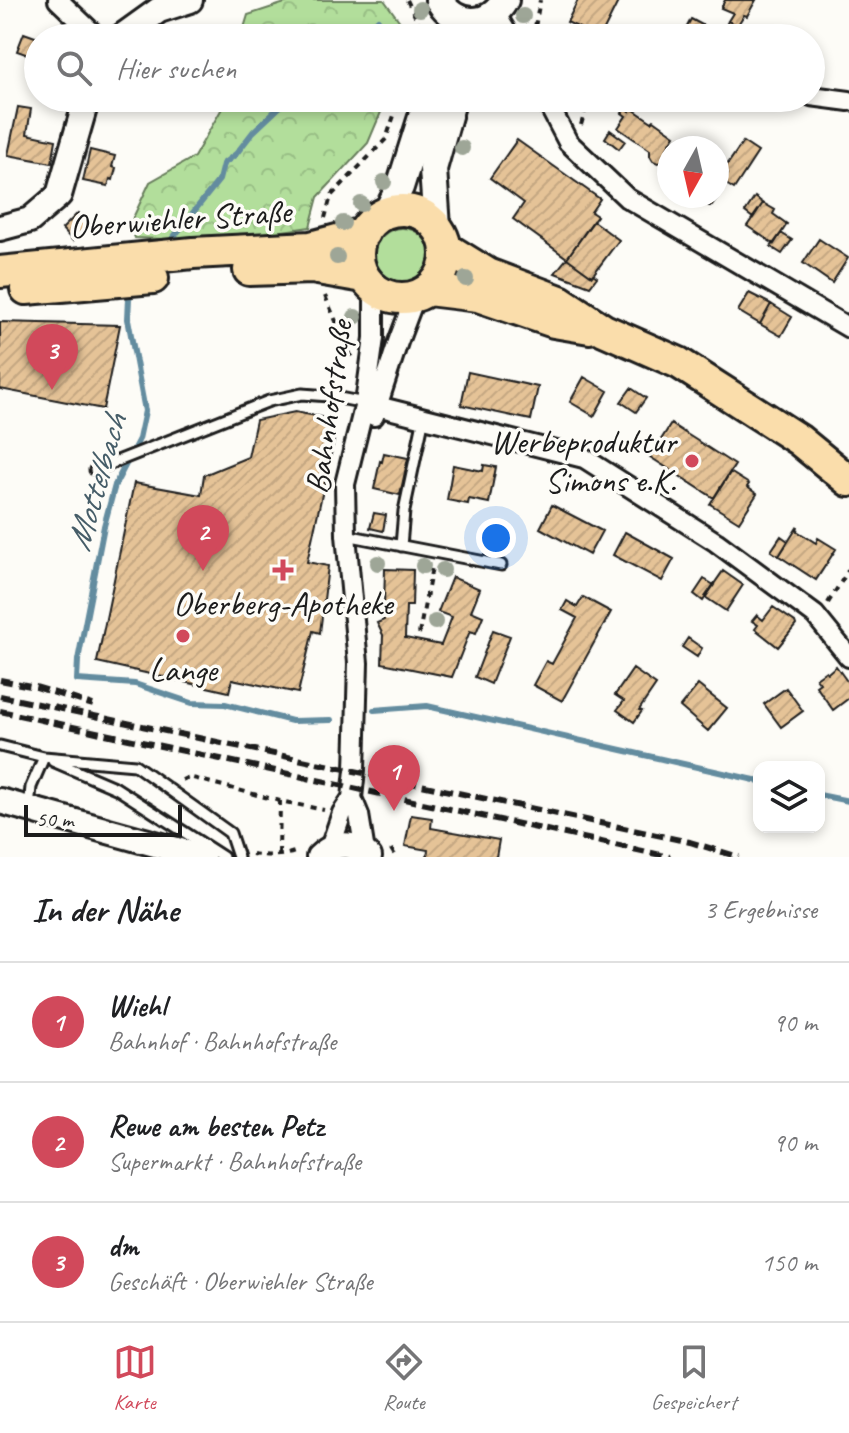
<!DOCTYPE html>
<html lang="de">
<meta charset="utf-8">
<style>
:root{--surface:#fff;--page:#f6f6f6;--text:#202124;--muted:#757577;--line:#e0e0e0;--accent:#d1495b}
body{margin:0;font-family:Caveat,sans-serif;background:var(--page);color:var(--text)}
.controls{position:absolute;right:24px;bottom:24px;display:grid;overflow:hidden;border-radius:16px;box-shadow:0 4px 12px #0003}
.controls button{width:72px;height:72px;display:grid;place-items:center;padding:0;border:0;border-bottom:2px solid var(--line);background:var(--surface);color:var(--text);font:40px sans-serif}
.compass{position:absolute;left:657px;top:136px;width:72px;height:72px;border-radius:50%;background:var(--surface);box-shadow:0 4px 12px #0003;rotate:188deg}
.scale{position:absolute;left:24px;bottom:20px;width:158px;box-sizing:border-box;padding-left:8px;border:4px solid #1c1c1c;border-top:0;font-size:22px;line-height:28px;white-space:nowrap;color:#1c1c1c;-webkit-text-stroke:6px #fdfcf7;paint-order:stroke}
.you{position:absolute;left:496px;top:538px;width:28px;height:28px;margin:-20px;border:6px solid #fff;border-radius:50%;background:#1a73e8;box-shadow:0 0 0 12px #1a73e833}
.badge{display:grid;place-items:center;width:52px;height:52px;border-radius:50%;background:var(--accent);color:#fff;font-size:26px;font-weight:700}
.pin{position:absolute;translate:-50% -66px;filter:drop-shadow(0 2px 4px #0008)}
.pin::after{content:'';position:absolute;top:42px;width:28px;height:24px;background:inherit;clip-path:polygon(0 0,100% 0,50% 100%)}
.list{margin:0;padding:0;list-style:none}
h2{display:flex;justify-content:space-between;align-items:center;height:104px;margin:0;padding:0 32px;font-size:34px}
h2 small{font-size:26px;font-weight:400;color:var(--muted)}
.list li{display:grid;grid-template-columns:52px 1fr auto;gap:24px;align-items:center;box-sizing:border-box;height:120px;padding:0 32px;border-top:2px solid var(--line)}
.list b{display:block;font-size:30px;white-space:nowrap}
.list p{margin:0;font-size:26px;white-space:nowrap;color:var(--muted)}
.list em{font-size:26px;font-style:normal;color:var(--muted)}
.icon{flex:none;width:44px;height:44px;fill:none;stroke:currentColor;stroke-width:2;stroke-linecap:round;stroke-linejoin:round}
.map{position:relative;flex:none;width:849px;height:857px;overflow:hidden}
.search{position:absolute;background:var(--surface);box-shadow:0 4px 12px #0003;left:24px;right:24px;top:24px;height:88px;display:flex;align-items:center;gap:20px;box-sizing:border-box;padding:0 28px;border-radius:44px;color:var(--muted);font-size:30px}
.sheet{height:464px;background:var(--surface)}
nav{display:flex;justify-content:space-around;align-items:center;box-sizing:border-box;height:112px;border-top:2px solid var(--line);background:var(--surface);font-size:22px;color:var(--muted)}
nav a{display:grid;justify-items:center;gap:4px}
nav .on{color:var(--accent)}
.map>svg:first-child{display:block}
.grass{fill:#b2de9b;stroke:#677d5c;stroke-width:2}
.forest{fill:url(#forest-crowns);stroke:#677d5c;stroke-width:2}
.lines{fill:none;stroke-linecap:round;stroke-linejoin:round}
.stream{stroke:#648c9f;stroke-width:6}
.building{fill:url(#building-hatch);stroke:#1c1c1c;stroke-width:2}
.service-casing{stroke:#1c1c1c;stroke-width:15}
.minor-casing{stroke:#1c1c1c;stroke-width:24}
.tertiary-casing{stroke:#1c1c1c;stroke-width:30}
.secondary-casing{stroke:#1c1c1c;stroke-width:32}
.primary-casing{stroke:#1c1c1c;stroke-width:36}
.path{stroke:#1c1c1c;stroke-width:4;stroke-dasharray:6 6;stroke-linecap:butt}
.service{stroke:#fdfcf7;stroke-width:9}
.minor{stroke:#fdfcf7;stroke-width:18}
.tertiary{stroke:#fdfcf7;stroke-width:24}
.secondary{stroke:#fdfcf7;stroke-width:26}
.primary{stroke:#faddab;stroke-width:30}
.rail{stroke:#1c1c1c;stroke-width:6;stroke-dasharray:12 6;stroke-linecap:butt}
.tree{fill:#9ea697}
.poi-dot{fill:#d1495b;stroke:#fdfcf7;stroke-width:3}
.labels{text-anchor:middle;stroke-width:7;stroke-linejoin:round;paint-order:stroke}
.street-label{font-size:34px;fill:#1c1c1c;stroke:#fdfcf7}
.poi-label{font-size:34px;fill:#1c1c1c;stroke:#fdfcf7}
.water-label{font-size:36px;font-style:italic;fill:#465d68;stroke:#fdfcf7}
</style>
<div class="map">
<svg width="849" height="857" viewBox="0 0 849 857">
<defs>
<pattern id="forest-crowns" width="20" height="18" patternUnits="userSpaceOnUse" patternTransform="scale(2)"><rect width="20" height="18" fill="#b2de9b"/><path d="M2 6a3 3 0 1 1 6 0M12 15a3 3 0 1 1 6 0" fill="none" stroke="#98be85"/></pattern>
<pattern id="building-hatch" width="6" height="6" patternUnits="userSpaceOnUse" patternTransform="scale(2)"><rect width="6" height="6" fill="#e5c397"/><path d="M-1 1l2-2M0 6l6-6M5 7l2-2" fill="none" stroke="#c4a782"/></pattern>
</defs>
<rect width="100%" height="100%" fill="#fdfcf7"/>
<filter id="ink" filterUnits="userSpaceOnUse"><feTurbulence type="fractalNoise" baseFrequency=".0125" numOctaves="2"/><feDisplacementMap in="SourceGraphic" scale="16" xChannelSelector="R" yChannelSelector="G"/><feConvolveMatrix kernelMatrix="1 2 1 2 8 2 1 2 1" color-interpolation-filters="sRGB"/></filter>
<g filter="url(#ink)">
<!-- grass -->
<path class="grass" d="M374 256a28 28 0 1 1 56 0a28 28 0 1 1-56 0Z"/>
<!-- forest -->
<path class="forest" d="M294 0H384L406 30 405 38H250L244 28 248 15Z
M228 98H387L368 143 318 197 310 227 214 241 135 238 130 224 150 182 194 157Z"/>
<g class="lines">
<!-- stream -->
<path class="stream" d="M360 38 378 20
M168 244 219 180 223 164 236 154 253 132 289 98
M135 289 129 298 128 319 145 411 139 439 115 485 104 526 78 660 77 680 135 684 192 703 225 704 292 721 331 720
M374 710 427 706 759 781
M819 795 849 801"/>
</g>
<!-- building -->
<path class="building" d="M578 0H619L600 38 567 22Z
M725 0H756L747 16 744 15 737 26 728 21 733 13 721 8Z
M691 19 721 35 715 32 712 38H681Z
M728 21 738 26 732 38H726L721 35Z
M24 33 38 38V47L34 57 17 51Z
M18 107 31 109 27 134 56 140 52 163 8 155Z
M626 108 630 111 631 108 652 122 654 120 675 135 667 148 669 155 665 161 658 163 653 161 650 156V150L618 128 626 116 622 113Z
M610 130 625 141 619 149 605 138Z
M517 140 600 199 591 212 597 216 567 258 513 219 524 203 490 178Z
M743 142 758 152 734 189 726 184 712 206H709L699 199 700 198 697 196H717V178L723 183 728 174 723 171Z
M90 150 115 156 112 167 116 168 113 180 110 179 108 186 83 181Z
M755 197 763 203 753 218 745 212Z
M763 203 775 210 773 214 787 224 774 244 747 226Z
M78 213 89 224 73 241 62 229Z
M593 221 619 240 592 276 567 258Z
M781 233 792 240 782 254 771 247Z
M819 239 848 258 832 283 803 263Z
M567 258 592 276 593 274 597 277 590 286 555 273Z
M749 293 771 304 760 324 738 311Z
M771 304 792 317 781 336 760 324Z
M0 322 120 325 103 409 0 389Z
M468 372 538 387 531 420 461 405Z
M584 377 608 391 594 416 570 402Z
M631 388 646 398 636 412 621 402Z
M295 412 321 417 335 436 307 562 328 566 320 633 313 631 298 693 232 679 229 692 97 662 134 483 201 495 204 475 248 457 256 420Z
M671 424 735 465 714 498 650 457Z
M384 453 408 458 400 495 374 489 380 461 382 462Z
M453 465 483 471 484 465 496 467 489 503 469 499 468 504 447 500Z
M730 472 749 484 747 487 757 494 739 522 710 504Z
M552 505 602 531 589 555 540 528Z
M374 513 386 515 383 531 370 528Z
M798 526 797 531 816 543 818 538 836 549 816 580 779 556Z
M625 532 674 559 662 581 613 555Z
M781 536 788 541 779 556 771 551Z
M385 569 413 570 412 606H406L405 638 441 645 452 617 438 612 452 577 480 589 471 611 483 616 476 633 470 631 452 677 382 663 383 635 377 623 384 620 378 608 384 605Z
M723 571 743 585 726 611 705 597Z
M704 579 714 585 703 601 694 594Z
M583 597 611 612 562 701 533 685 546 661 552 664 577 618 562 610 567 601 577 607Z
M773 607 795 622 796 625 778 647 755 629 758 625 752 621 757 615 763 620Z
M493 630 510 636 491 684 475 677Z
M688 638 702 648 697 657 682 647Z
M836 666 849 684V698L833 710 816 686 820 683 816 678 826 671 828 673Z
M633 669 656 685 639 710 642 711 634 722 617 710 624 701 615 695Z
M698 685 727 708 708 731 680 707Z
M786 688 803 711 781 727 764 704Z
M411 815 432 818 431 828 499 840 496 857H427L428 850 405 846Z"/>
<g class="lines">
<defs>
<path id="service" d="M95 470 269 401 302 394 329 396 365 403
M346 535 501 565
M401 546 404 511 424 417
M0 746 44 757 135 765 230 833 238 857
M53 761 116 788 223 857
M29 807 31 787 44 757"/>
<path id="minor" d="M58 0 98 38
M495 13 510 38
M811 96 849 101
M545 98 568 142 627 198 849 328
M377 406 584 458 716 542 815 615 849 657
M374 416 398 342 415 297
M330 848 342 813 352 798
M365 852 359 815 352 798 355 770 358 663 346 535 345 484 365 403 374 338V289"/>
<path id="tertiary" d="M120 38 159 10 190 0
M0 228 30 220 59 195 87 98
M0 801 202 857
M319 857C334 842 354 841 369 857"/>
<path id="secondary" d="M439 0C455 27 489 29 505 0
M386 214 400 187 428 98
M437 227 433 169 453 98"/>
<path id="primary" d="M358 254a44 44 0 1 1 88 0a44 44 0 1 1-88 0Z
M446 248 488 274 560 301 604 330 679 363 799 440 849 481
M249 270 312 268 364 277
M0 272 193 253 311 247 364 233
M26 289 153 278
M428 290 478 296 554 322 590 328"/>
</defs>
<!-- service casing -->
<use href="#service" class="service-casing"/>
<!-- minor casing -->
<use href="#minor" class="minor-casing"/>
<!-- tertiary casing -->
<use href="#tertiary" class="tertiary-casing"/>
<!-- secondary casing -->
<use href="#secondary" class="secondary-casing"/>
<!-- primary casing -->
<use href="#primary" class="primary-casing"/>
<!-- path -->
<path class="path" d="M407 0 418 22V38
M533 38 540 0
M581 125 589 98
M325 218 331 196 386 139 400 98
M325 296 352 358
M828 603 849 569
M419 634 432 567
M182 780 189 777 280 801 324 810
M391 849 396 857
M252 854C267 856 285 857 299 850
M279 854 280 801"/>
<!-- service -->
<use href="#service" class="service"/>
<!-- minor -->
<use href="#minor" class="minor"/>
<!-- tertiary -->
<use href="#tertiary" class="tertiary"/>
<!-- secondary -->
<use href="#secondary" class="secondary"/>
<!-- primary -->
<use href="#primary" class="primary"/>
<!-- rail -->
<path class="rail" d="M0 680 36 687 93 705
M0 696 690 842 739 857
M0 711 670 857"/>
</g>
<!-- trees -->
<g class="tree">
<circle cx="420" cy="9" r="8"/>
<circle cx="523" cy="16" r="8"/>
<circle cx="462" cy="148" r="8"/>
<circle cx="384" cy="182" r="8"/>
<circle cx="361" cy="204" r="8"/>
<circle cx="343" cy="223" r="8"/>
<circle cx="337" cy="257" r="8"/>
<circle cx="466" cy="279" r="8"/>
<circle cx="355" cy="317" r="8"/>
<circle cx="378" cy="563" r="8"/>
<circle cx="423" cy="566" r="8"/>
<circle cx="443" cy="570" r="8"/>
<circle cx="435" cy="622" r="8"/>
</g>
</g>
<!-- markers -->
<g class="poi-dot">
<circle cx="692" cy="461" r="8"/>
<path d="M279 558h8v8h8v8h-8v8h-8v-8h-8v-8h8z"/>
<circle cx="183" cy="636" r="8"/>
</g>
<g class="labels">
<!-- street labels -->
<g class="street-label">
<text transform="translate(180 218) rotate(-4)" y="12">Oberwiehler Straße</text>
<text transform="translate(328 407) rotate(-82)" y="12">Bahnhofstraße</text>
</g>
<!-- poi labels -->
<g class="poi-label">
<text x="676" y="453" text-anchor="end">Werbeproduktur<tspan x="676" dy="39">Simons e.K.</tspan></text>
<text x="283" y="615">Oberberg-Apotheke</text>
<text x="183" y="681">Lange</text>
</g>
<!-- water labels -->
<g class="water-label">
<text transform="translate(95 482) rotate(-74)" y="13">Mottelbach</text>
</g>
</g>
</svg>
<div class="controls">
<button><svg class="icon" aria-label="layers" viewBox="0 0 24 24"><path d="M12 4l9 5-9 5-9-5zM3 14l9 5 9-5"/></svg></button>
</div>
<svg class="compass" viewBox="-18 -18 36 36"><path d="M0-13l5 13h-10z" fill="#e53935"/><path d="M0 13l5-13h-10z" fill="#757577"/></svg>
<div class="scale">50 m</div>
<div class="you"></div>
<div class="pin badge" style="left:394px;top:811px">1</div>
<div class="pin badge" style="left:203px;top:571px">2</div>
<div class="pin badge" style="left:52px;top:390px">3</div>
<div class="search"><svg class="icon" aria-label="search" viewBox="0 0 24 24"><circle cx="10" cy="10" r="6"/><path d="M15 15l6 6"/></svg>Hier suchen</div>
</div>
<section class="sheet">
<h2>In der Nähe<small>3 Ergebnisse</small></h2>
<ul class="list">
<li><span class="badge">1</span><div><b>Wiehl</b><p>Bahnhof · Bahnhofstraße</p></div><em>90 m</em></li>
<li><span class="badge">2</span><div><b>Rewe am besten Petz</b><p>Supermarkt · Bahnhofstraße</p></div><em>90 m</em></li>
<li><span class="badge">3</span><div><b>dm</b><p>Geschäft · Oberwiehler Straße</p></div><em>150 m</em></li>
</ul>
</section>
<nav>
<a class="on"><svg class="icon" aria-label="map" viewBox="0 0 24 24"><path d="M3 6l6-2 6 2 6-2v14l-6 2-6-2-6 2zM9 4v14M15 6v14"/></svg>Karte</a>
<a><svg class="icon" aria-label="directions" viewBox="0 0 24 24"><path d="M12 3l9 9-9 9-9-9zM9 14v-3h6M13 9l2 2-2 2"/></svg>Route</a>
<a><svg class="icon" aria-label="saved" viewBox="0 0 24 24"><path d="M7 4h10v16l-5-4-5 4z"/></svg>Gespeichert</a>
</nav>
